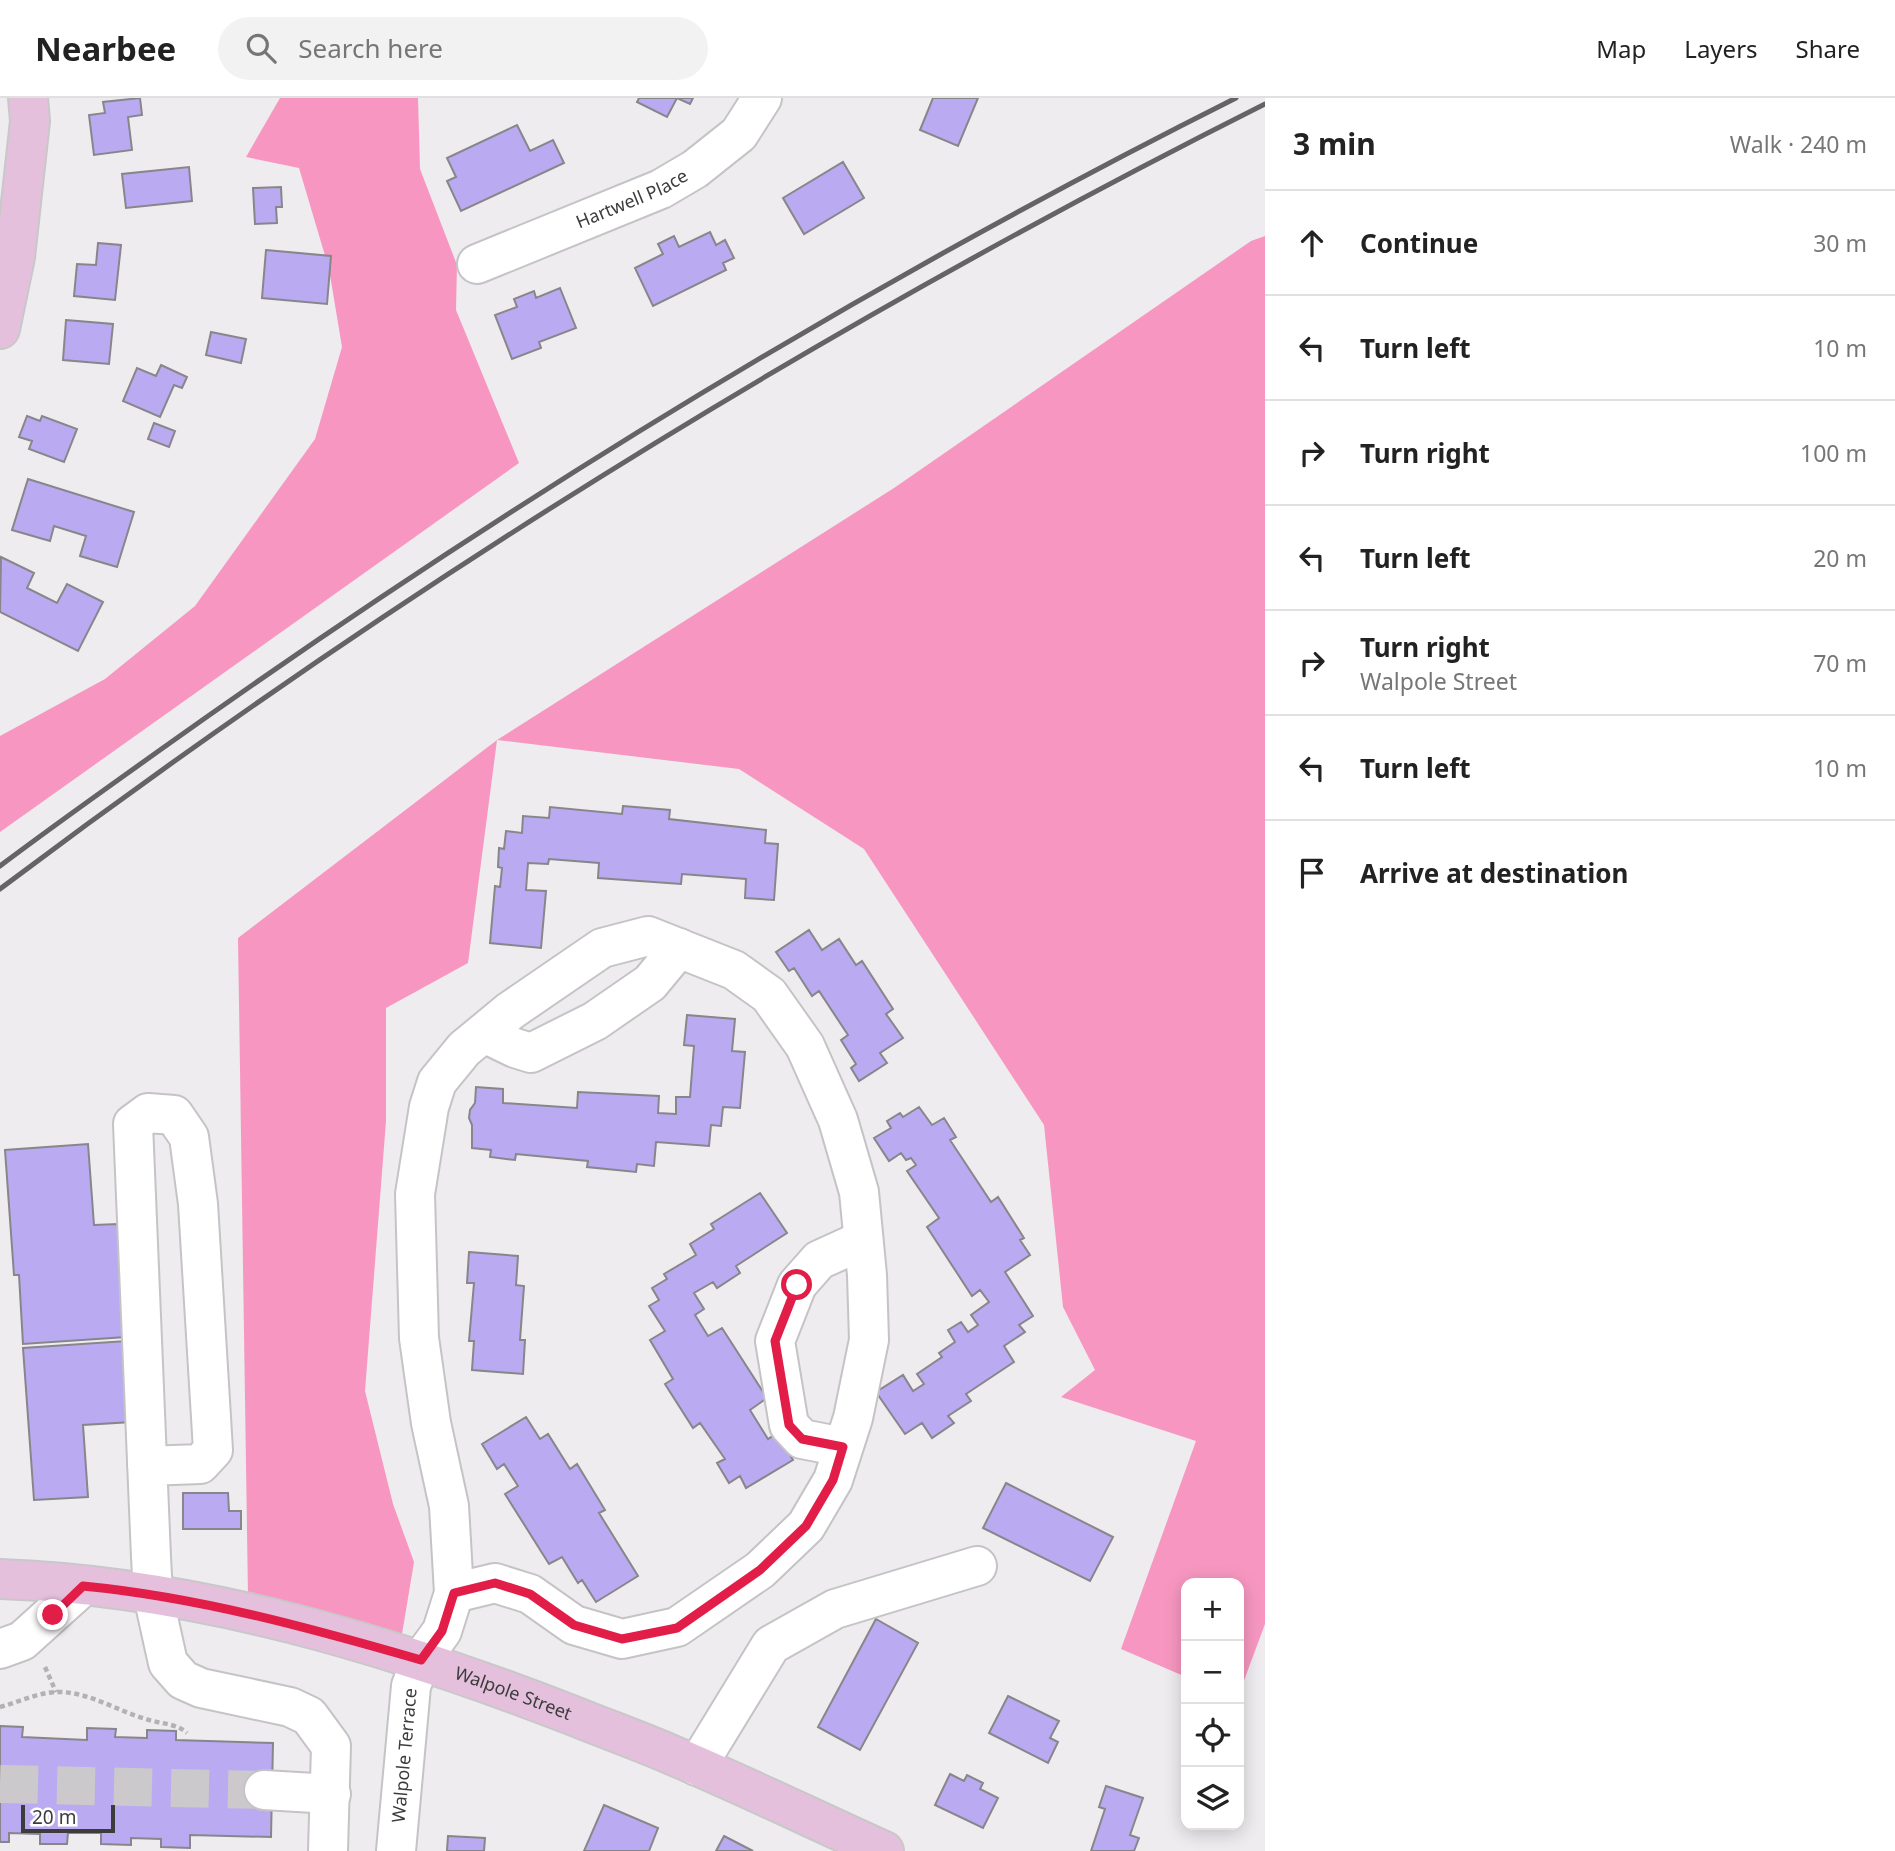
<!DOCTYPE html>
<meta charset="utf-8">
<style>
:root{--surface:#fff;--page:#f2f2f2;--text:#222;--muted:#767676;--line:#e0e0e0}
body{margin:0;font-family:"Noto Sans",sans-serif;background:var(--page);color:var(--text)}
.controls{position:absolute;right:21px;bottom:21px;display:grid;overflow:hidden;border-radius:14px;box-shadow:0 4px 18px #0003}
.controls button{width:63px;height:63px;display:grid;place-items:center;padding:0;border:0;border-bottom:2px solid var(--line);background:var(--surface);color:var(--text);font:35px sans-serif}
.scale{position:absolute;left:21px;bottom:18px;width:94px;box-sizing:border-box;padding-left:7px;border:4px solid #3d3c3d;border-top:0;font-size:19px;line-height:24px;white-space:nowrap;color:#3d3c3d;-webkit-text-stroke:5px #fff;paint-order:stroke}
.stop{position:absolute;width:21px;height:21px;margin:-16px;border:5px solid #e11d48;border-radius:50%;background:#fff}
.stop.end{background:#e11d48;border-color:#fff;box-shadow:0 2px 7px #0008}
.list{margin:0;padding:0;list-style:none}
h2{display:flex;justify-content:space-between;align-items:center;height:91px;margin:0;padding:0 28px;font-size:30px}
h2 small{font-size:23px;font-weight:400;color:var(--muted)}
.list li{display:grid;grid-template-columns:46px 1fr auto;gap:21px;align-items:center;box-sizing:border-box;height:105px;padding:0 28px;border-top:2px solid var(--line)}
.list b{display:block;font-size:26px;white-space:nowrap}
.list p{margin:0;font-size:23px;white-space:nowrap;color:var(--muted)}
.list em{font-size:23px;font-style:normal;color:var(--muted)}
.icon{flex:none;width:38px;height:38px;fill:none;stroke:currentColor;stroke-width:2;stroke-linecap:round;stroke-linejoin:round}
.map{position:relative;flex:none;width:1265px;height:1753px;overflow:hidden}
header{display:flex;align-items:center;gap:42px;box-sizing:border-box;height:98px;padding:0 35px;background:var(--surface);border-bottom:2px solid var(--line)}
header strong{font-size:33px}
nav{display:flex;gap:38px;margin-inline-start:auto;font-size:24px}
.search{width:490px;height:63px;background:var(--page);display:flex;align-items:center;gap:18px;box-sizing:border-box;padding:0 24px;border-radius:38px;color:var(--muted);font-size:26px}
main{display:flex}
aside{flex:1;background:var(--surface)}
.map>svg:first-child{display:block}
.green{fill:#f797c1}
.building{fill:#baaaf2;stroke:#87868a;stroke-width:2}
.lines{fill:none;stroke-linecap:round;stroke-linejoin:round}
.minor-tunnel{stroke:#cbc9cb;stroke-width:38;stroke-dasharray:38 19;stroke-linecap:butt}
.minor-casing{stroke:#c5c3c6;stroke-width:42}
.major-casing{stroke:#c9c8c9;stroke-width:42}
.path{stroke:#b3b1b3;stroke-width:4.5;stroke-dasharray:5 3.5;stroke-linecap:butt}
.minor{stroke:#fff;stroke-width:38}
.major{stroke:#e4c0dd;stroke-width:38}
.rail{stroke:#646365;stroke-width:5}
.route{stroke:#e11d48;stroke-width:9}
.labels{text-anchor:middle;stroke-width:5;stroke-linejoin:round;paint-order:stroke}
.street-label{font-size:18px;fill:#3d3c3d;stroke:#fff}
</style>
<header>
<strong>Nearbee</strong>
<div class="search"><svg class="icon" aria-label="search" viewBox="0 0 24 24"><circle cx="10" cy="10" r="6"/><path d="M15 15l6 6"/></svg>Search here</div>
<nav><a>Map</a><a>Layers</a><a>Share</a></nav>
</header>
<main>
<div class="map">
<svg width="1265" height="1753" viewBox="0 0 1265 1753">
<rect width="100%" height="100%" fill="#eeecef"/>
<!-- green -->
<path class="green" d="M280 0H418L420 71 457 167 456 212 519 365 0 734V638L105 581 195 508 315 341 342 249 329 171 299 70 246 59Z
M1265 138V1526L1239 1596V1485H1186V1579L1121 1551 1196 1343 1061 1299 1095 1272 1063 1209 1044 1027 864 751 739 671 497 642 468 865 386 910V1023L365 1293 393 1406 414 1464 402 1536 248 1498 238 840 497 642 894 390 1251 143Z"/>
<!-- building -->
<path class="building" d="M140 0 142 17 128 19 132 52 94 57 89 17 105 15 103 4Z
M639 0H677L667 19 637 4Z
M677 0H693L690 6Z
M933 0H978L958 48 920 32Z
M517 27 530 53 553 42 564 65 461 113 447 83 456 79 447 60Z
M843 64 864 100 804 136 783 100Z
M189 69 192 103 126 110 122 76Z
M281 89 282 109H276L277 125 255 126 253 90Z
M710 134 716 147 725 142 734 160 723 165 726 172 653 208 635 170 663 156 658 146 674 138 679 149Z
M98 145 121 147 115 202 74 198 77 166 96 167Z
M266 152 331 158 327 206 262 200Z
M560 190 576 230 539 244 541 250 512 261 495 217 517 209 514 201 534 193 536 200Z
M66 222 113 226 109 266 63 262Z
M211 234 246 241 241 265 206 257Z
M161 267 187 279 182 290 174 287 160 319 123 303 137 270 156 278Z
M27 318 40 323 42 318 77 331 64 364 29 351 32 343 19 339Z
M154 325 175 333 169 349 148 341Z
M28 381 134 414 117 469 80 458 86 438 54 428 50 443 12 432Z
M1 459 34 475 27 490 57 505 67 486 103 504 78 553 0 514Z
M623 708 670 712 669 721 766 732 765 745 778 746 774 802 745 800 746 781 682 776 681 786 598 780 599 765 549 761 548 766 528 765 526 792 546 793 541 850 490 845 495 788 500 789 502 770 498 769 499 750 504 751 506 733 522 735 523 718 549 720 550 709 622 716Z
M809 832 822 852 839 841 856 867 862 863 893 911 886 916 903 940 880 955 887 965 859 983 851 970 856 966 841 942 848 937 819 893 812 898 794 870 789 873 776 854Z
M687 917 735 921 732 953 745 954 740 1010 723 1009 721 1028 711 1027 709 1048 656 1044 654 1068 637 1066 636 1074 587 1069 588 1063 516 1056 515 1062 490 1059 491 1052 472 1050V1027L469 1020 470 1012 475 1005 476 989 503 991V1005L577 1010 578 994 659 998 658 1015 676 1016V999H690L694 948 684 947Z
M919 1009 932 1027 944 1020 956 1039 950 1042 991 1104 998 1099 1024 1140 1020 1142 1030 1157 1005 1174 1033 1218 1019 1227 1025 1234 1004 1248 1014 1264 966 1296 971 1303 948 1318 954 1325 932 1340 922 1325 905 1336 876 1294 903 1277 913 1293 924 1286 917 1276 942 1259 939 1255 955 1244 948 1232 961 1224 968 1234 978 1227 971 1217 989 1204 980 1192 972 1198 927 1129 939 1120 907 1073 916 1067 911 1060 906 1062 901 1055 889 1063 874 1040 891 1030 887 1023 900 1015 903 1019Z
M88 1046 94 1127 118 1126 126 1239 23 1246 19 1177H14L5 1052Z
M760 1095 787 1135 736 1168 740 1175 717 1190 713 1184 694 1195 704 1211 695 1217 708 1238 722 1230 767 1300 750 1312 768 1341 777 1335 793 1362 746 1390 740 1378 729 1385 717 1365 725 1361 700 1325 693 1330 665 1286 673 1281 650 1242 665 1233 649 1208 659 1202 652 1190 667 1181 664 1176 696 1157 690 1146 714 1131 711 1126Z
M469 1154 518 1158 516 1187 524 1188 520 1242H525L523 1276 472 1272 474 1243H469L474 1185H467Z
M126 1243 132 1324 83 1327 88 1399 34 1402 23 1250Z
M526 1319 540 1341 548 1336 570 1371 577 1366 605 1412 599 1415 638 1478 596 1504 582 1482 578 1485 562 1459 549 1466 505 1396 518 1388 504 1366 497 1371 482 1346Z
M1006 1385 1113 1439 1090 1483 983 1430Z
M183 1395H228L229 1413H241V1431H183Z
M876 1521 918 1545 860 1652 818 1629Z
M1008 1598 1059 1623 1050 1640 1058 1644 1048 1665 989 1635Z
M0 1628 23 1629 22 1639 87 1642V1630L116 1631 115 1639 147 1640V1632L176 1633V1642L273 1645 271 1739 190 1737V1750L161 1749V1741L131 1740V1747L101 1746V1735H68L67 1746H40V1736L9 1735V1744H0Z
M950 1676 964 1683 967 1677 983 1685 980 1691 998 1700 983 1730 935 1707Z
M1106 1688 1143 1700 1130 1737 1139 1740 1134 1753H1091L1105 1711 1099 1709Z
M604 1707 658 1730 649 1753H584Z
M448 1738 485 1740 484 1753H447Z
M724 1738 753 1753H716Z"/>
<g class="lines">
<!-- minor-tunnel -->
<path class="minor-tunnel" d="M0 1686 264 1692"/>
<defs>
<g id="minor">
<path id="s1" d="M477 166 661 91 695 71 739 36 762 0"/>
<path d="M484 935 515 950 531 955 595 923 650 885 679 850"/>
<path d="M843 1349 802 1341 789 1327 775 1243 797 1187 819 1162 863 1142"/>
<path d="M147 1368 200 1366 213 1352 198 1106 189 1039 174 1017 148 1015 133 1026 151 1459 153 1497 168 1565 183 1582 201 1590 290 1609 309 1618 331 1648 328 1753"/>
<path d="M0 1551 22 1543 83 1488"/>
<path d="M697 1668 771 1547 835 1511 977 1468"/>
<path d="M264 1692 331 1696"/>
<path id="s2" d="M396 1753 411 1588 421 1562 442 1533 454 1495 449 1408 431 1325 419 1240 415 1096 429 1009 437 984 464 951 510 913 602 850 648 838 734 872 769 897 805 948 838 1022 859 1094 867 1177 869 1242 853 1320 833 1382 806 1428 760 1472 677 1529 622 1541 574 1527 530 1496 495 1485 454 1495"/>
</g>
<g id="major">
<path d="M0 231 15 159 30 23 28 0"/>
<path id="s3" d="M0 1481C197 1488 391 1547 574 1618 606 1631 640 1643 672 1657 743 1687 813 1721 884 1753"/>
</g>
</defs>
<!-- minor casing -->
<use href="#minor" class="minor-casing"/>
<!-- major casing -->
<use href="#major" class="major-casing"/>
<!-- path -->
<path class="path" d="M45 1569 56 1594
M0 1609C19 1604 39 1594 58 1594 90 1594 117 1613 146 1621 160 1626 176 1625 187 1635"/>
<!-- minor -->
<use href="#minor" class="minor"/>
<!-- major -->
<use href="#major" class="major"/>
<!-- rail -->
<path class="rail" d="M0 768C53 728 107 690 160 652 502 408 861 188 1236 0
M0 791C397 492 821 229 1265 6"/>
</g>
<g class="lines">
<!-- route -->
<path class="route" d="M53 1517 83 1488C198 1499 310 1530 421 1562L442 1533 454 1495 495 1485 530 1496 574 1527 622 1541 677 1530 760 1472 806 1428 833 1382 843 1349 802 1341 789 1327 775 1243 797 1187"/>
</g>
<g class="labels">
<!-- street labels -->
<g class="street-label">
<text dy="6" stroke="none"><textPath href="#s1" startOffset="168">Hartwell Place</textPath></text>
<text dy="6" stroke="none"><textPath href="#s3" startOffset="528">Walpole Street</textPath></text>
<text dy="6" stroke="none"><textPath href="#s2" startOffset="96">Walpole Terrace</textPath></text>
</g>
</g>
</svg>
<div class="controls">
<button>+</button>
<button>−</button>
<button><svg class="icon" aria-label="locate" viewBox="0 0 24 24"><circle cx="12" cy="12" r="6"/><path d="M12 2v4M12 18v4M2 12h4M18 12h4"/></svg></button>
<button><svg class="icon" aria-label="layers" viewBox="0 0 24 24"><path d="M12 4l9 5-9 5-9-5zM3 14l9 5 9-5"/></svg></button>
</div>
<div class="scale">20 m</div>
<div class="stop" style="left:797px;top:1187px"></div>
<div class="stop end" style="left:53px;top:1517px"></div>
</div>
<aside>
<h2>3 min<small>Walk · 240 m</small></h2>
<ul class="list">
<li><svg class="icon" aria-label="ahead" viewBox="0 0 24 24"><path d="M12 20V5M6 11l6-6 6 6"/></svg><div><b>Continue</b></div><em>30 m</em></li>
<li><svg class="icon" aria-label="left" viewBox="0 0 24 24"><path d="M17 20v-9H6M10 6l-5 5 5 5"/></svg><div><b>Turn left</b></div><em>10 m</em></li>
<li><svg class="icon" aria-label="right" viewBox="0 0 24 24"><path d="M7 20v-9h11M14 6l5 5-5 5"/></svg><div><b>Turn right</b></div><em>100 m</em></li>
<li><svg class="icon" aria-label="left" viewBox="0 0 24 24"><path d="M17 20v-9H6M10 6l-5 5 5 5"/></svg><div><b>Turn left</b></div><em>20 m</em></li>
<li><svg class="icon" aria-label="right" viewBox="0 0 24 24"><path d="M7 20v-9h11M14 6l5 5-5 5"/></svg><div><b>Turn right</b><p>Walpole Street</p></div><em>70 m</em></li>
<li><svg class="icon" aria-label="left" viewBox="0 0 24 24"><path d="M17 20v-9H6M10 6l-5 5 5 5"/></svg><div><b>Turn left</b></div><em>10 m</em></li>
<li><svg class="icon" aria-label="arrive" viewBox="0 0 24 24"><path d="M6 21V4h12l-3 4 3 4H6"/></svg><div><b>Arrive at destination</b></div></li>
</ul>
</aside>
</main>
